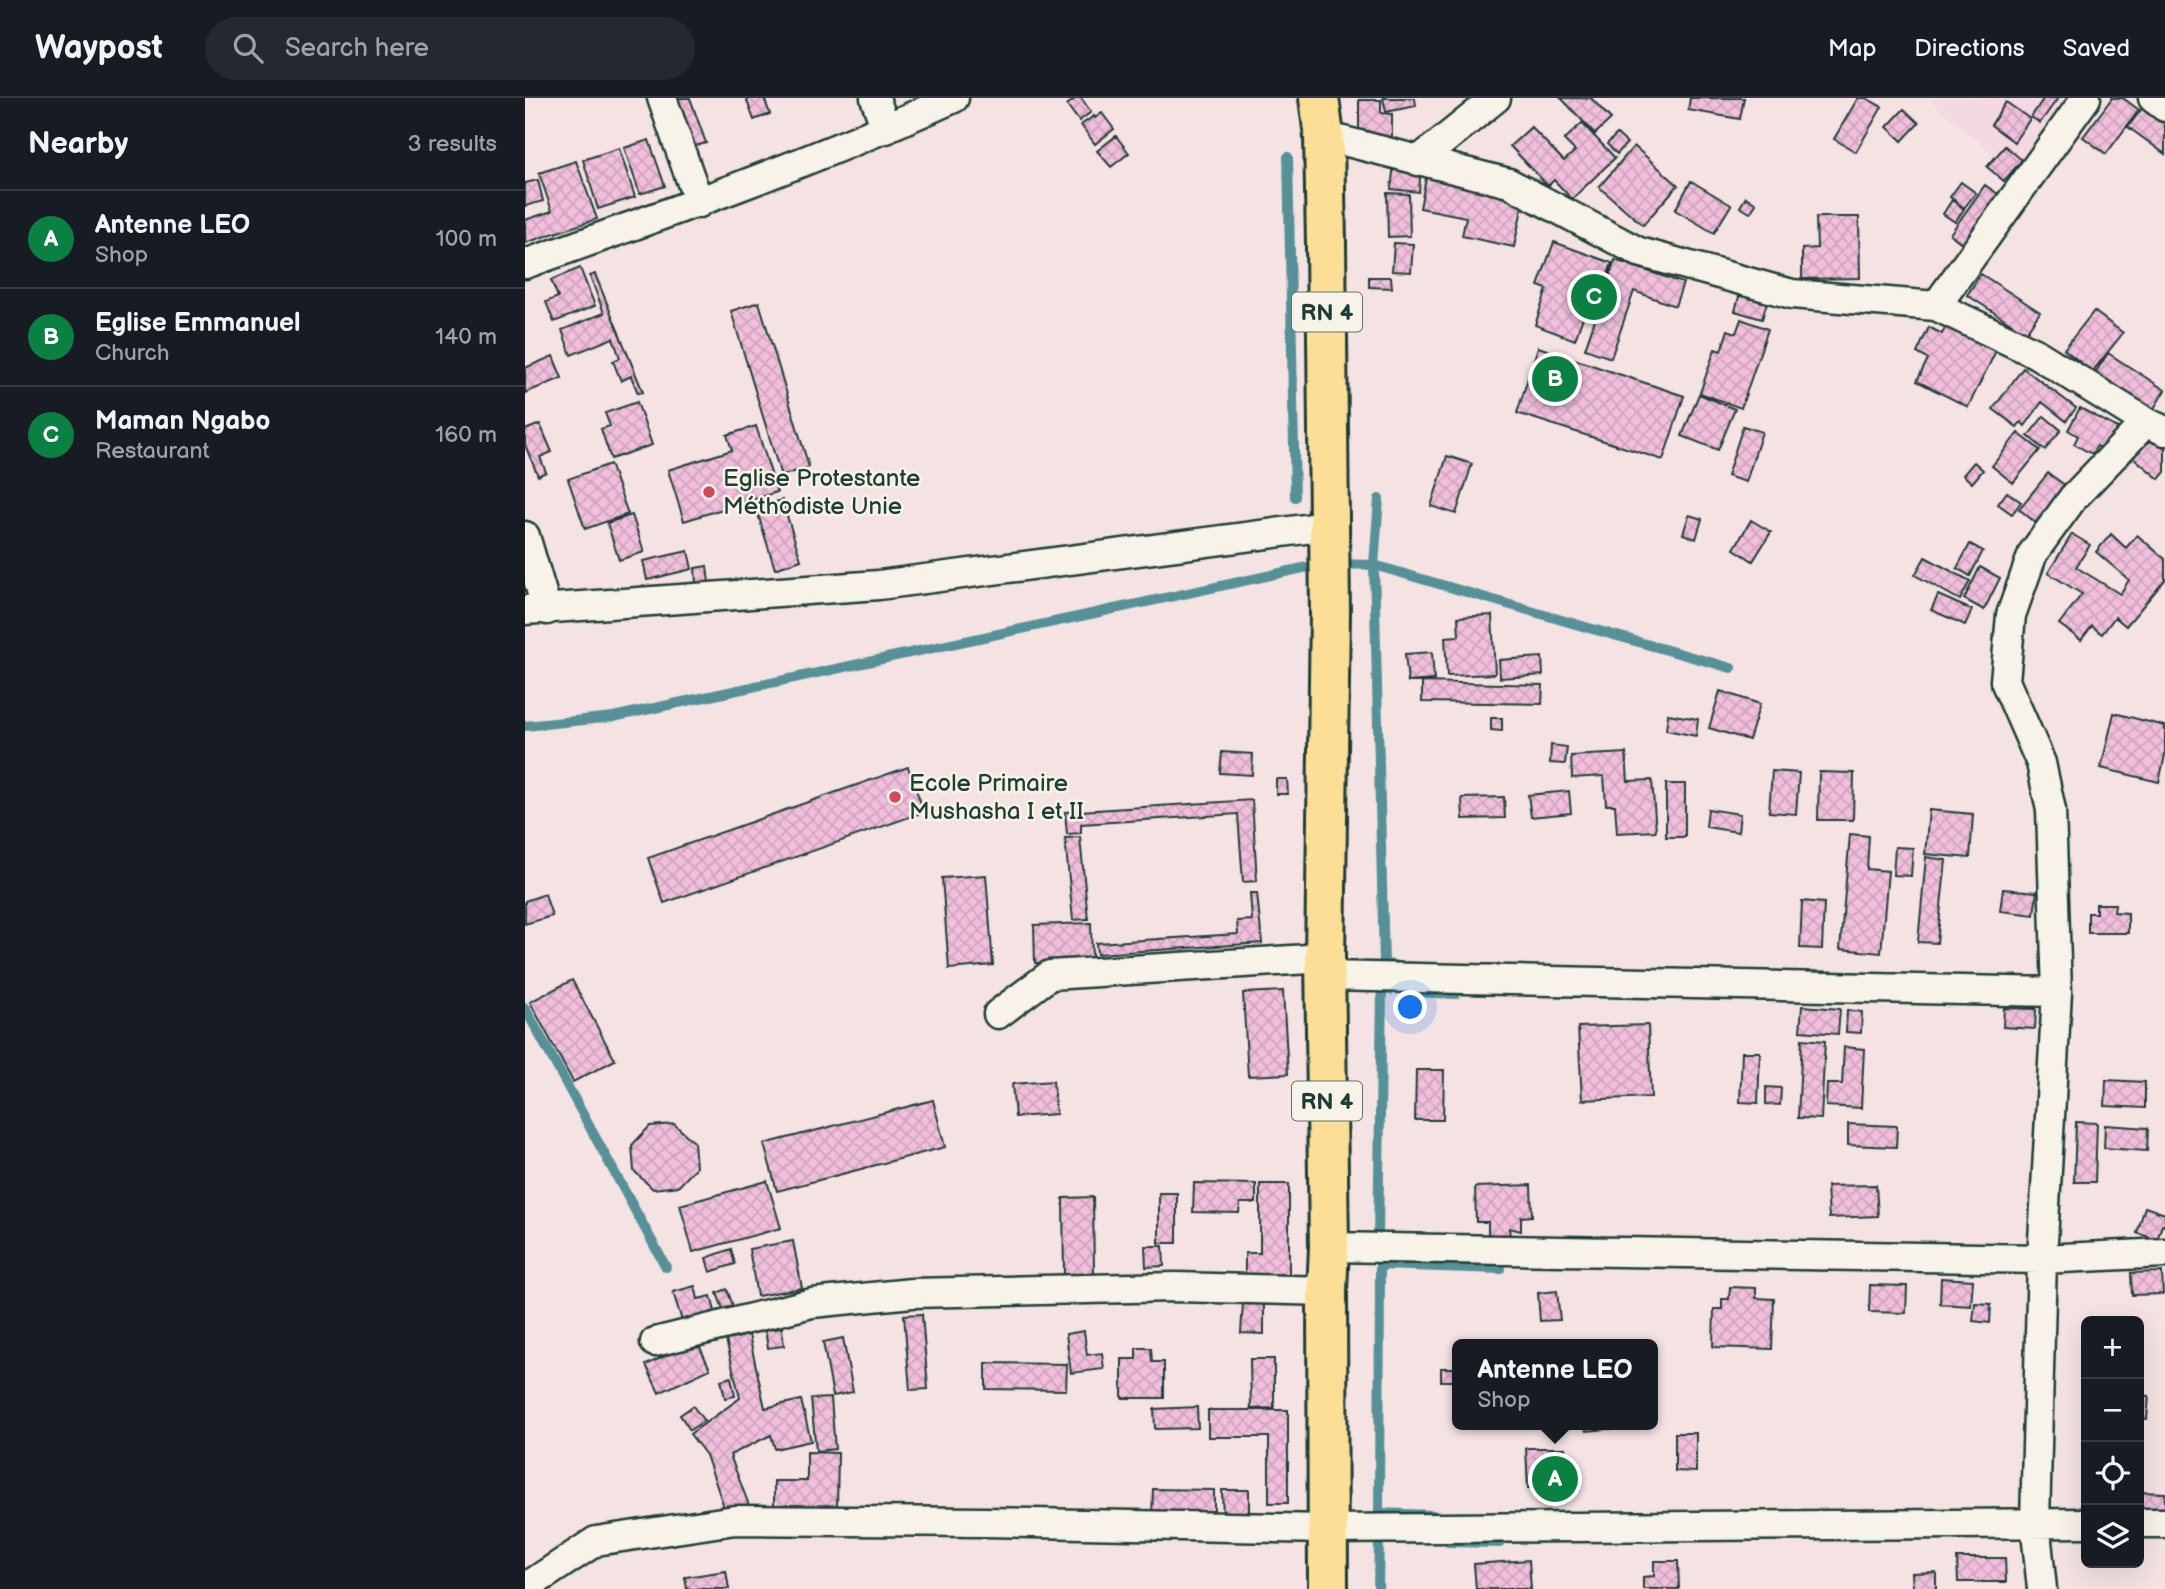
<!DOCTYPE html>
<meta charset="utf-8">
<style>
:root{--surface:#171b24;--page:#242831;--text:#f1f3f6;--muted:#9ea1a6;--line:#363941;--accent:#0b8043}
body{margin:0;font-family:"Balsamiq Sans",sans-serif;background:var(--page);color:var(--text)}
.controls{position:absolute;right:21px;bottom:21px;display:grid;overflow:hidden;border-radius:10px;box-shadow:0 7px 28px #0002}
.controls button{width:63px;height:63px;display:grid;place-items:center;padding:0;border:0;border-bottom:2px solid var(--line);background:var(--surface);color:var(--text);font:35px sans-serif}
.you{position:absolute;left:886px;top:910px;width:24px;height:24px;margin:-18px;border:5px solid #fff;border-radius:50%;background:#1a73e8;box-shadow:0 0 0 10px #1a73e833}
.badge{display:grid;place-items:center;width:46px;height:46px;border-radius:50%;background:var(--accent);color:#fff;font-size:23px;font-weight:700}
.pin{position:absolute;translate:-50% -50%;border:4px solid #fff;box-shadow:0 2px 7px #0006}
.popup{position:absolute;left:927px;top:1241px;width:206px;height:91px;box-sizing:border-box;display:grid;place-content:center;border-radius:10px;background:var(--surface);filter:drop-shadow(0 2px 5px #0005);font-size:23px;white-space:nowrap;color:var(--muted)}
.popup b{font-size:26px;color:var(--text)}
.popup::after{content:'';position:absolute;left:50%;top:100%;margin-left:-14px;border:14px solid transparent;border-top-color:var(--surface)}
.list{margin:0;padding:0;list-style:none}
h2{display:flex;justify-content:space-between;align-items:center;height:91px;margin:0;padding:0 28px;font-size:30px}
h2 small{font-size:23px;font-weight:400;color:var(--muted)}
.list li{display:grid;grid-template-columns:46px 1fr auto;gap:21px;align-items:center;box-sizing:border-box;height:98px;padding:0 28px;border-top:2px solid var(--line)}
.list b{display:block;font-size:26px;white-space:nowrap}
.list p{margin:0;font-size:23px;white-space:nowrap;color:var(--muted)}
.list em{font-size:23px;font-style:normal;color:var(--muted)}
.icon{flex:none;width:38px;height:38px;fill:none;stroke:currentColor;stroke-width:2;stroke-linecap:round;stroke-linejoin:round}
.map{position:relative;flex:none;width:1640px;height:1491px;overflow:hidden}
header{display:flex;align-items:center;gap:42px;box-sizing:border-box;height:98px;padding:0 35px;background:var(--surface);border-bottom:2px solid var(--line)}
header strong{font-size:33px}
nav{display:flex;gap:38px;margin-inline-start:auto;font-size:24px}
.search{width:490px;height:63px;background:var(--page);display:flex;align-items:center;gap:18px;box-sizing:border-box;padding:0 24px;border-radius:38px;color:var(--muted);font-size:26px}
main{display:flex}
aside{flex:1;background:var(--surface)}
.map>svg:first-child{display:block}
.built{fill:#f4d8e2}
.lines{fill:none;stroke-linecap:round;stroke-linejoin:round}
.stream{stroke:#579198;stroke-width:10}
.building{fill:url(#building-cross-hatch);stroke:#1f3d34;stroke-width:2}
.minor-casing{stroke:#1f3d34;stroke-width:33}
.primary-casing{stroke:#1f3d34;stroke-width:44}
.minor{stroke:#f7f3e8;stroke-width:28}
.primary{stroke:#fdde96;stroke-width:38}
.poi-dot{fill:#d1495b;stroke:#f7f3e8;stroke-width:2.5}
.labels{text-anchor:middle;stroke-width:5;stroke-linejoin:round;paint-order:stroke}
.shield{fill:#f7f3e8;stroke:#60746a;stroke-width:2}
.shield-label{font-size:23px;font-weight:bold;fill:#1f3d34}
.poi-label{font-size:24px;fill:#1f3d34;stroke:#f7f3e8;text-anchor:start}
</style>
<header>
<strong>Waypost</strong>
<div class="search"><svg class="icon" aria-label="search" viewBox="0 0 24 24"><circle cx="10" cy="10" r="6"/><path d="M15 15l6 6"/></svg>Search here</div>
<nav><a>Map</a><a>Directions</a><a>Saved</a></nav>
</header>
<main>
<aside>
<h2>Nearby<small>3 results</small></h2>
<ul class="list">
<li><span class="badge">A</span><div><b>Antenne LEO</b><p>Shop</p></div><em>100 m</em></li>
<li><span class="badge">B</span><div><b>Eglise Emmanuel</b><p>Church</p></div><em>140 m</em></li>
<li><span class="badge">C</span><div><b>Maman Ngabo</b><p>Restaurant</p></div><em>160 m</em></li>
</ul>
</aside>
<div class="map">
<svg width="1640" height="1491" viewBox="0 0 1640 1491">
<defs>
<pattern id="building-cross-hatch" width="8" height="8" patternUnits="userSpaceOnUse" patternTransform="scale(1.75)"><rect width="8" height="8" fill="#f1bedc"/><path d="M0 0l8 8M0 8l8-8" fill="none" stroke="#cea4bd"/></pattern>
</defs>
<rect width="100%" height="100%" fill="#f5e3e4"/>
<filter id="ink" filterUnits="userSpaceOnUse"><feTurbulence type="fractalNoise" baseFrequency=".0143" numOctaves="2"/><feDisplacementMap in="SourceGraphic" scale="14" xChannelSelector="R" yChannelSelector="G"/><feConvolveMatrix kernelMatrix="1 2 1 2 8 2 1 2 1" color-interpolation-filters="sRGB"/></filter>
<g filter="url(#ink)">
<!-- built -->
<path class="built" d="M1410 0H1545L1487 72 1407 4Z"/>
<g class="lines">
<!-- stream -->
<path class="stream" d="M763 59 770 399
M854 401 849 467 859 866 869 867
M812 466 849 467 1064 530 1206 570
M0 628 88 619 797 466
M888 894 931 896
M0 910 141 1169
M860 1141 853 1140 857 892H866
M908 1417 854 1415 855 1167 976 1171
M923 1444 975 1445
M853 1491 854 1441 862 1442"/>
</g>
<!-- building -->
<path class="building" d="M147 0H165L181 45 163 50Z
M221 0H239L245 16 229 22Z
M551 0H556L566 14 554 23 542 7Z
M858 0H890L891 8 861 14Z
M1036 0H1066L1086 21 1070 36Z
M1165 0H1219L1215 21 1163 12Z
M1333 0H1341L1357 9 1331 54 1309 41Z
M1519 0H1533L1515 25 1506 19Z
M1587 0H1598L1614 12 1581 56 1558 39Z
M834 2H856V15L867 16V43L834 42Z
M1481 4 1505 21 1489 44 1466 27Z
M1618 9 1640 25V56L1603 29Z
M1379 11 1394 25 1377 43 1362 29Z
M577 15 589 31 570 46 556 27 569 18 570 20Z
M1057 25 1090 60 1047 101 1029 82 1023 88 985 48 1006 29 1039 63 1050 53 1039 42Z
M1092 36 1102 45 1092 56 1082 46Z
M591 38 604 55 586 69 572 53Z
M124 42 140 88 115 96 99 50Z
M1109 48 1153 87 1118 127 1074 89Z
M1480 48 1497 62 1479 83 1462 69Z
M94 50 110 99 73 111 58 62Z
M51 63 72 121 0 145V122L27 113 14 75Z
M869 66 896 69 894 94 866 91Z
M902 75 1000 96 989 149 937 138 941 119 895 110Z
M13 82 18 103 0 108V85Z
M1166 83 1206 107 1189 135 1150 112Z
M1436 84 1451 95 1439 110 1425 99Z
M1460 87 1473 96 1438 146 1425 136Z
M862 95 884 96 885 138 863 139Z
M1221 99 1231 106 1225 115 1215 109Z
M1427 102 1439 111 1430 124 1418 116Z
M1291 119H1334L1335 180 1277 181V151L1292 150Z
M1029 144 1087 165 1072 208 1063 205 1050 242 1010 227 1022 191 1013 188Z
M869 145 888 146 886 174 867 173Z
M1090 162 1158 185 1150 208 1109 193 1086 260 1060 251Z
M55 170 70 208 29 224 21 204 33 199 26 182Z
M70 176 118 294 113 295 106 278 96 283 88 263 95 260 88 240 46 257 37 232 79 215 65 178Z
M1456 176 1515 214 1501 235 1442 197Z
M844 179H866L867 190 844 189Z
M1215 195 1242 204 1237 221 1210 213Z
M234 204 284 369 256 378 206 213Z
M1569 213 1598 235 1567 274 1539 251Z
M1216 221 1243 231 1216 310 1175 295 1190 251 1196 253 1203 232 1211 235Z
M1422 226 1472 251 1443 309 1392 283 1403 261 1392 255 1404 229 1417 236Z
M1013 249 1159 298 1138 362 992 315Z
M1583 255 1640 292 1628 312 1570 275Z
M28 258 37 280 0 295V270Z
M1498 270 1551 310 1541 323 1517 304 1500 328 1496 324 1492 329 1468 311Z
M1174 296 1210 311 1193 352 1157 338Z
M112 304 127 347 86 361 76 331 85 328 80 315Z
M1555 310 1598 333 1585 356 1572 348 1567 356 1549 346 1553 338 1543 332Z
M1519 318 1536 332 1520 352 1503 338Z
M15 326 27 354 15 359 21 374 13 378 0 347V332Z
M231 328 252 394 159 423 143 372 207 352 202 337Z
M1218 328 1237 334 1221 384 1202 378Z
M1621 334 1640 350V374L1634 381 1603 355Z
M1493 335 1515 352 1488 385 1467 368Z
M922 358 947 366 931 416 906 408Z
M1449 364 1458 372 1447 385 1438 377Z
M85 366 103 416 60 431 43 381Z
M1523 375 1541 388 1511 425 1494 411Z
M1482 394 1496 404 1487 416 1473 406Z
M257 402 276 462 250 471 231 410Z
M107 417 119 454 94 462 82 425Z
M1164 417 1177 421 1171 441 1158 436Z
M1226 422 1246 434 1228 463 1209 451Z
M1547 436 1565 447 1551 469 1595 496 1604 482 1571 454 1586 436 1601 450 1612 437 1640 461V482L1601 528 1590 519 1577 536 1567 528 1556 542 1534 526 1557 496 1523 475Z
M1445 446 1458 453 1445 478 1432 470Z
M163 453 167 471 122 482 118 463Z
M1400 459 1445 483 1435 502 1390 477Z
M182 468 184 485 171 486 170 470Z
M1455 469 1475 480 1459 512 1439 501Z
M1413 497 1447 512 1440 527 1406 512Z
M967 517 970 576 922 578 920 539 934 538 933 519Z
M907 554 909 582 883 584 880 556Z
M1017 559 1018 577 975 580 974 562Z
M897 584 1018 587 1017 606 897 604Z
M1195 593 1235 606 1224 642 1184 630Z
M1589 615 1640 628V657L1634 684 1576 670Z
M1143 616 1173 621 1171 638 1141 632Z
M966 620H977V633L966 632Z
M1026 647 1042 649 1040 666 1025 665Z
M697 654 728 656 727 677 695 675Z
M1101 655 1103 683 1127 682 1131 733 1092 735 1090 707H1081L1079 678 1047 680 1046 658Z
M383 669 399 714 139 805 123 760Z
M1247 673 1274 675 1271 716 1244 714Z
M1294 674 1329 675 1328 722H1293Z
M751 681H762L763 696H751Z
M1141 686H1160V739H1141Z
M1044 693 1046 715 1006 719 1003 697Z
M979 699 980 720 938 721 937 700Z
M727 702 732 783 718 784 713 716 556 726V735L542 736 540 714Z
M1183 711 1215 716 1213 734 1181 729Z
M1404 712 1448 716 1445 760 1400 756Z
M1325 736 1344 738 1342 771 1363 773 1356 855 1315 851Z
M555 739 563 821 548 822 540 740Z
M1370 749 1388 750 1386 778 1368 777Z
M1401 759 1421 762 1412 845 1393 844Z
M461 777 468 867 424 871 417 780Z
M1478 791 1512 794 1509 817 1475 813Z
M725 795H732L737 845 572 856 571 845 713 836 712 823 727 822Z
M20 796 27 818 0 826V803Z
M1277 803 1299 805 1297 851 1275 850Z
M1571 806H1590L1589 814 1603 815V835H1563V815H1571Z
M566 825 567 863 510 865 509 827Z
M47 882 90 962 48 984 5 904Z
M758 893 763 976 723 978 718 895Z
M1277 908 1315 911 1313 936 1275 933Z
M1479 910 1511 911 1510 931 1478 929Z
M1322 912 1337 914 1336 935 1321 934Z
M1123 927 1126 999 1057 1002 1053 929Z
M1277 941 1300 943 1296 1021 1273 1020Z
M1319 949 1339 951 1336 1010 1301 1008 1302 986H1317Z
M1217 954H1235L1233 1005 1215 1004Z
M891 972H919L918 1022H890Z
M1581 982 1620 984V1010L1580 1008Z
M528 983 531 1016 490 1019 487 986Z
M1241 989 1256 990 1255 1007 1241 1006Z
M408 1002 420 1049 252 1093 239 1046Z
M1551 1024 1572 1025 1570 1084H1549Z
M149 1026 169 1044 171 1070 154 1088 128 1091 109 1073 107 1047 125 1028Z
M1323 1026 1372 1028 1371 1049 1323 1047Z
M1580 1027 1623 1030 1622 1053 1579 1050Z
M242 1083 256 1130 168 1154 155 1107Z
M669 1085 731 1086V1105H715L714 1115 668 1114Z
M735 1086H764V1177L720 1176V1155H735Z
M1006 1087 1007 1118 996 1119V1133L984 1130 985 1138 963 1139V1124H951L950 1089Z
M1351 1087 1353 1118 1304 1120 1302 1088Z
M634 1095H652V1145H634Z
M568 1099 569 1176H539L538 1100Z
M1620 1109 1640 1116V1128L1637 1127 1632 1142 1612 1135Z
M268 1143 277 1190 232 1198 224 1151Z
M620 1148H638L639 1168 621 1169Z
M206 1151 210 1166 185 1174 181 1160Z
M1637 1174 1638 1196 1607 1197 1606 1175Z
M1416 1180 1448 1182 1446 1208 1415 1206Z
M1345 1187 1382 1188 1381 1215 1344 1214Z
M170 1188 173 1201 186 1198 191 1217 158 1226 148 1194Z
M1205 1189 1231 1190V1200L1249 1201 1247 1251 1188 1249 1189 1211H1197V1201H1204Z
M202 1191 208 1208 198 1211 192 1195Z
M1032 1193 1035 1222 1015 1223 1013 1195Z
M718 1205 739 1206V1236L716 1235Z
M1450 1205 1466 1206 1465 1225 1448 1223Z
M397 1216 403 1291 385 1292 379 1217Z
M257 1230 259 1248 243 1250 240 1232Z
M559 1233 562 1257 577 1255 579 1271 546 1275 541 1236Z
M224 1237 240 1310 276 1302 286 1343 250 1351 246 1337 205 1357 225 1410 200 1412 181 1357 165 1336 215 1300 201 1242Z
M318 1240 328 1294 308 1298 298 1244Z
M172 1243 185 1271 134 1295 121 1267Z
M611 1250H626L627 1264H639V1300H597V1261H611Z
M725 1261H749V1310L726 1311Z
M461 1265 542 1266 541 1292 461 1291Z
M916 1270H932V1283H916Z
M206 1279 210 1298 200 1300 196 1282Z
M1614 1297 1624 1298 1622 1321 1614 1320Z
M306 1300 310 1351 291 1353 286 1301Z
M168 1308 179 1323 165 1332 155 1317Z
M672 1309 673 1330 630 1331 629 1311Z
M683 1312H763V1405H744V1339H683Z
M1060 1327H1093V1330L1061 1333Z
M1150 1335H1171V1374L1150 1373Z
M1001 1350H1040L1041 1389 1003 1390Z
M282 1354 313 1355 312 1412 249 1411V1383H282Z
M628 1391 689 1392V1422L627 1421Z
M697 1392H724V1419H698Z
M1614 1394 1640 1395V1418L1614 1417Z
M1432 1460H1480L1481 1484H1433Z
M1004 1462 1006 1491H951L949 1466Z
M1129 1463H1153L1154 1491H1118V1479L1129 1478Z
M201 1473 204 1491H162L160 1479Z
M1411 1474V1491H1388L1387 1475Z"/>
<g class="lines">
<defs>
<path id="minor" d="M137 0 174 105
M350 0 361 31
M1628 0 1640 9
M799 38 984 85 1114 154 1267 196 1411 208 1510 255 1621 324 1640 333
M893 63 971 0
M0 166C145 115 289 63 429 0
M1411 208 1561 0
M0 438 22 512
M0 512 354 487 803 428
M801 878 1532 894
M473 916 525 877 800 860
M804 1149 1517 1161 1640 1155
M130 1244 287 1205 387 1195 651 1189 802 1193
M1614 1425H1640
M0 1490 71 1443 210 1422 459 1424 802 1431 1561 1425
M1517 1491 1510 1424 1517 1161 1532 894 1526 712 1516 665 1480 583 1486 517 1508 455 1548 400 1621 324"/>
<path id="primary" d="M794 0 799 38 801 147 805 515 800 860 804 1149 802 1193 803 1491"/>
</defs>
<!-- minor casing -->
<use href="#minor" class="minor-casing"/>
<!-- primary casing -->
<use href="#primary" class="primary-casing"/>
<!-- minor -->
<use href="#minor" class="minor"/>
<!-- primary -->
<use href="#primary" class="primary"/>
</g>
</g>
<!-- markers -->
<g class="poi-dot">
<circle cx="184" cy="394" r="7"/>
<circle cx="370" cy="699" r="7"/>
</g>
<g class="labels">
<!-- shield labels -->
<g class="shield">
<rect x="767" y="194.5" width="70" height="39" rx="5"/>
<rect x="767" y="983.5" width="70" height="39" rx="5"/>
</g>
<g class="shield-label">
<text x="802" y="222">RN 4</text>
<text x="802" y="1011">RN 4</text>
</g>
<!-- poi labels -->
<g class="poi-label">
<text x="198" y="388">Eglise Protestante<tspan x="198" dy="28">Méthodiste Unie</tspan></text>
<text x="384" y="693">Ecole Primaire<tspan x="384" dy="28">Mushasha I et II</tspan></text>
</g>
</g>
</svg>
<div class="controls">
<button>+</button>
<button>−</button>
<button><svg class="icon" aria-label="locate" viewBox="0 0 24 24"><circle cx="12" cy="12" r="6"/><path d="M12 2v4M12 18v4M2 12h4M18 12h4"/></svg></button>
<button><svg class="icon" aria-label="layers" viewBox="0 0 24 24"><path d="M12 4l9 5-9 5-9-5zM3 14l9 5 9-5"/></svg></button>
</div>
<div class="you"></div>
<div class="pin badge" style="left:1030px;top:1381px">A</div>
<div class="popup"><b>Antenne LEO</b>Shop</div>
<div class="pin badge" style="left:1030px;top:281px">B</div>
<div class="pin badge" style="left:1069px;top:199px">C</div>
</div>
</main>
